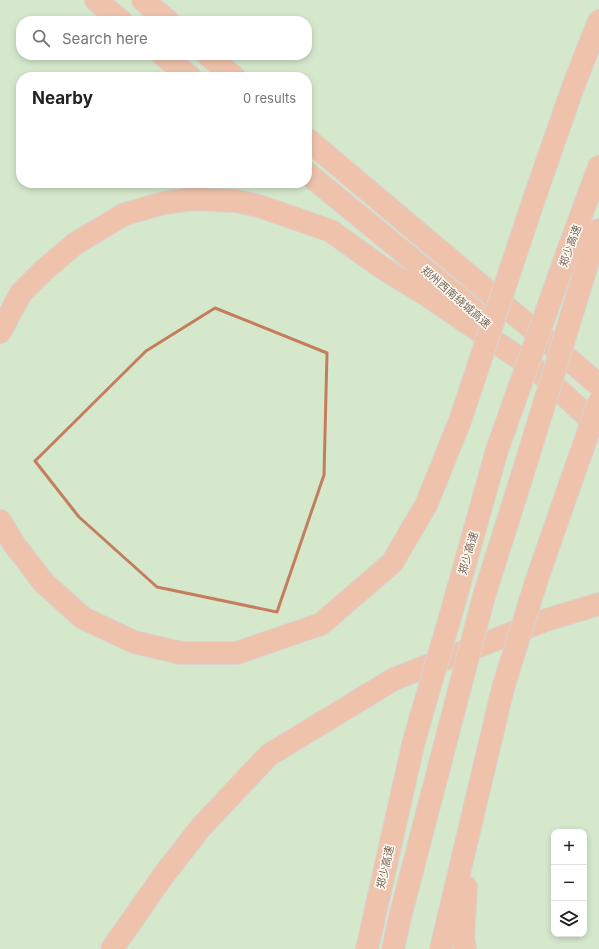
<!DOCTYPE html>
<meta charset="utf-8">
<style>
:root{--surface:#fff;--page:#f2f2f2;--text:#222;--muted:#767676;--line:#e0e0e0}
body{margin:0;font-family:Inter,"Noto Sans SC",sans-serif;background:var(--page);color:var(--text)}
.controls{position:absolute;right:12px;bottom:12px;display:grid;overflow:hidden;border-radius:8px;box-shadow:0 2px 6px #0003}
.controls button{width:36px;height:36px;display:grid;place-items:center;padding:0;border:0;border-bottom:1px solid var(--line);background:var(--surface);color:var(--text);font:20px sans-serif}
.list{margin:0;padding:0;list-style:none}
h2{display:flex;justify-content:space-between;align-items:center;height:52px;margin:0;padding:0 16px;font-size:17px}
h2 small{font-size:13px;font-weight:400;color:var(--muted)}
.icon{flex:none;width:22px;height:22px;fill:none;stroke:currentColor;stroke-width:2;stroke-linecap:round;stroke-linejoin:round}
.map{position:relative;flex:none;width:599px;height:949px;overflow:hidden}
.search{position:absolute;background:var(--surface);box-shadow:0 2px 6px #0003;left:16px;top:16px;width:296px;height:44px;display:flex;align-items:center;gap:10px;box-sizing:border-box;padding:0 14px;border-radius:16px;color:var(--muted);font-size:15px}
.panel{position:absolute;background:var(--surface);box-shadow:0 2px 6px #0003;left:16px;top:72px;width:296px;height:116px;border-radius:16px}
.map>svg:first-child{display:block}
.green{fill:#d5e8cc;fill-rule:evenodd}
.lines{fill:none;stroke-linecap:round;stroke-linejoin:round}
.motorway-casing{stroke:#d8d3cf;stroke-width:24}
.motorway{stroke:#efc3ab;stroke-width:22}
.motorway-bridge-casing{stroke:#d8d3cf;stroke-width:24;stroke-linecap:butt}
.motorway-bridge{stroke:#efc3ab;stroke-width:22}
.marked{fill:none;stroke:#c47e5d;stroke-width:3;stroke-linejoin:round}
.labels{text-anchor:middle;stroke-width:3;stroke-linejoin:round;paint-order:stroke}
.street-label{font-size:11px;fill:#756152;stroke:#fefbf4}
</style>
<div class="map">
<svg width="599" height="949" viewBox="0 0 599 949">
<rect width="100%" height="100%" fill="#fbf7ee"/>
<!-- green -->
<path class="green" d="M0 0H599V949H0ZM21 21H307V55H21ZM21 77H307V183H21ZM554 832H584V934H554Z"/>
<g class="lines">
<defs>
<path id="motorway" d="M96 0 121 21
M143 0 168 21
M163 55 190 77
M208 55 234 77
M307 139 599 385
M307 173 463 301 487 323
M533 202 573 87 599 21
M573 237 599 167
M590 255 599 230
M0 332 21 293 43 271 76 243 125 214 164 203 194 199 236 201 259 206 331 231 381 267 428 296 541 373
M537 370 599 427
M0 521 14 544 44 583 83 618 134 642 181 653H237L321 624 392 563 426 505 460 421
M537 579 561 510
M484 596 522 476
M451 614 497 450
M112 949 163 876 201 827 269 755 394 679 546 620 599 604
M367 949 413 745 420 720
M393 949 399 921 455 706
M441 949 503 688
M465 949 463 937 466 887"/>
</defs>
<!-- motorway casing -->
<use href="#motorway" class="motorway-casing"/>
<!-- motorway -->
<use href="#motorway" class="motorway"/>
<defs>
<path id="motorway-bridge" d="M460 421 533 202
M497 450 573 237
M522 476 590 255
M561 510 599 402
M503 688 537 579
M455 706 484 596
M420 720 451 614"/>
</defs>
<!-- motorway-bridge casing -->
<use href="#motorway-bridge" class="motorway-bridge-casing"/>
<!-- motorway-bridge -->
<use href="#motorway-bridge" class="motorway-bridge"/>
</g>
<!-- marked area -->
<path class="marked" d="M215 308 327 353 324 475 277 612 157 587 79 517 35 461 146 351Z"/>
<g class="labels">
<!-- street labels -->
<g class="street-label">
<text transform="translate(570 246) rotate(-70)" y="4">郑少高速</text>
<text transform="translate(456 297) rotate(41)" y="4">郑州西南绕城高速</text>
<text transform="translate(468 553) rotate(-74)" y="4">郑少高速</text>
<text transform="translate(385 867) rotate(-77)" y="4">郑少高速</text>
</g>
</g>
</svg>
<div class="controls">
<button>+</button>
<button>−</button>
<button><svg class="icon" aria-label="layers" viewBox="0 0 24 24"><path d="M12 4l9 5-9 5-9-5zM3 14l9 5 9-5"/></svg></button>
</div>
<div class="search"><svg class="icon" aria-label="search" viewBox="0 0 24 24"><circle cx="10" cy="10" r="6"/><path d="M15 15l6 6"/></svg>Search here</div>
<section class="panel">
<h2>Nearby<small>0 results</small></h2>
<ul class="list">
</ul>
</section>
</div>
